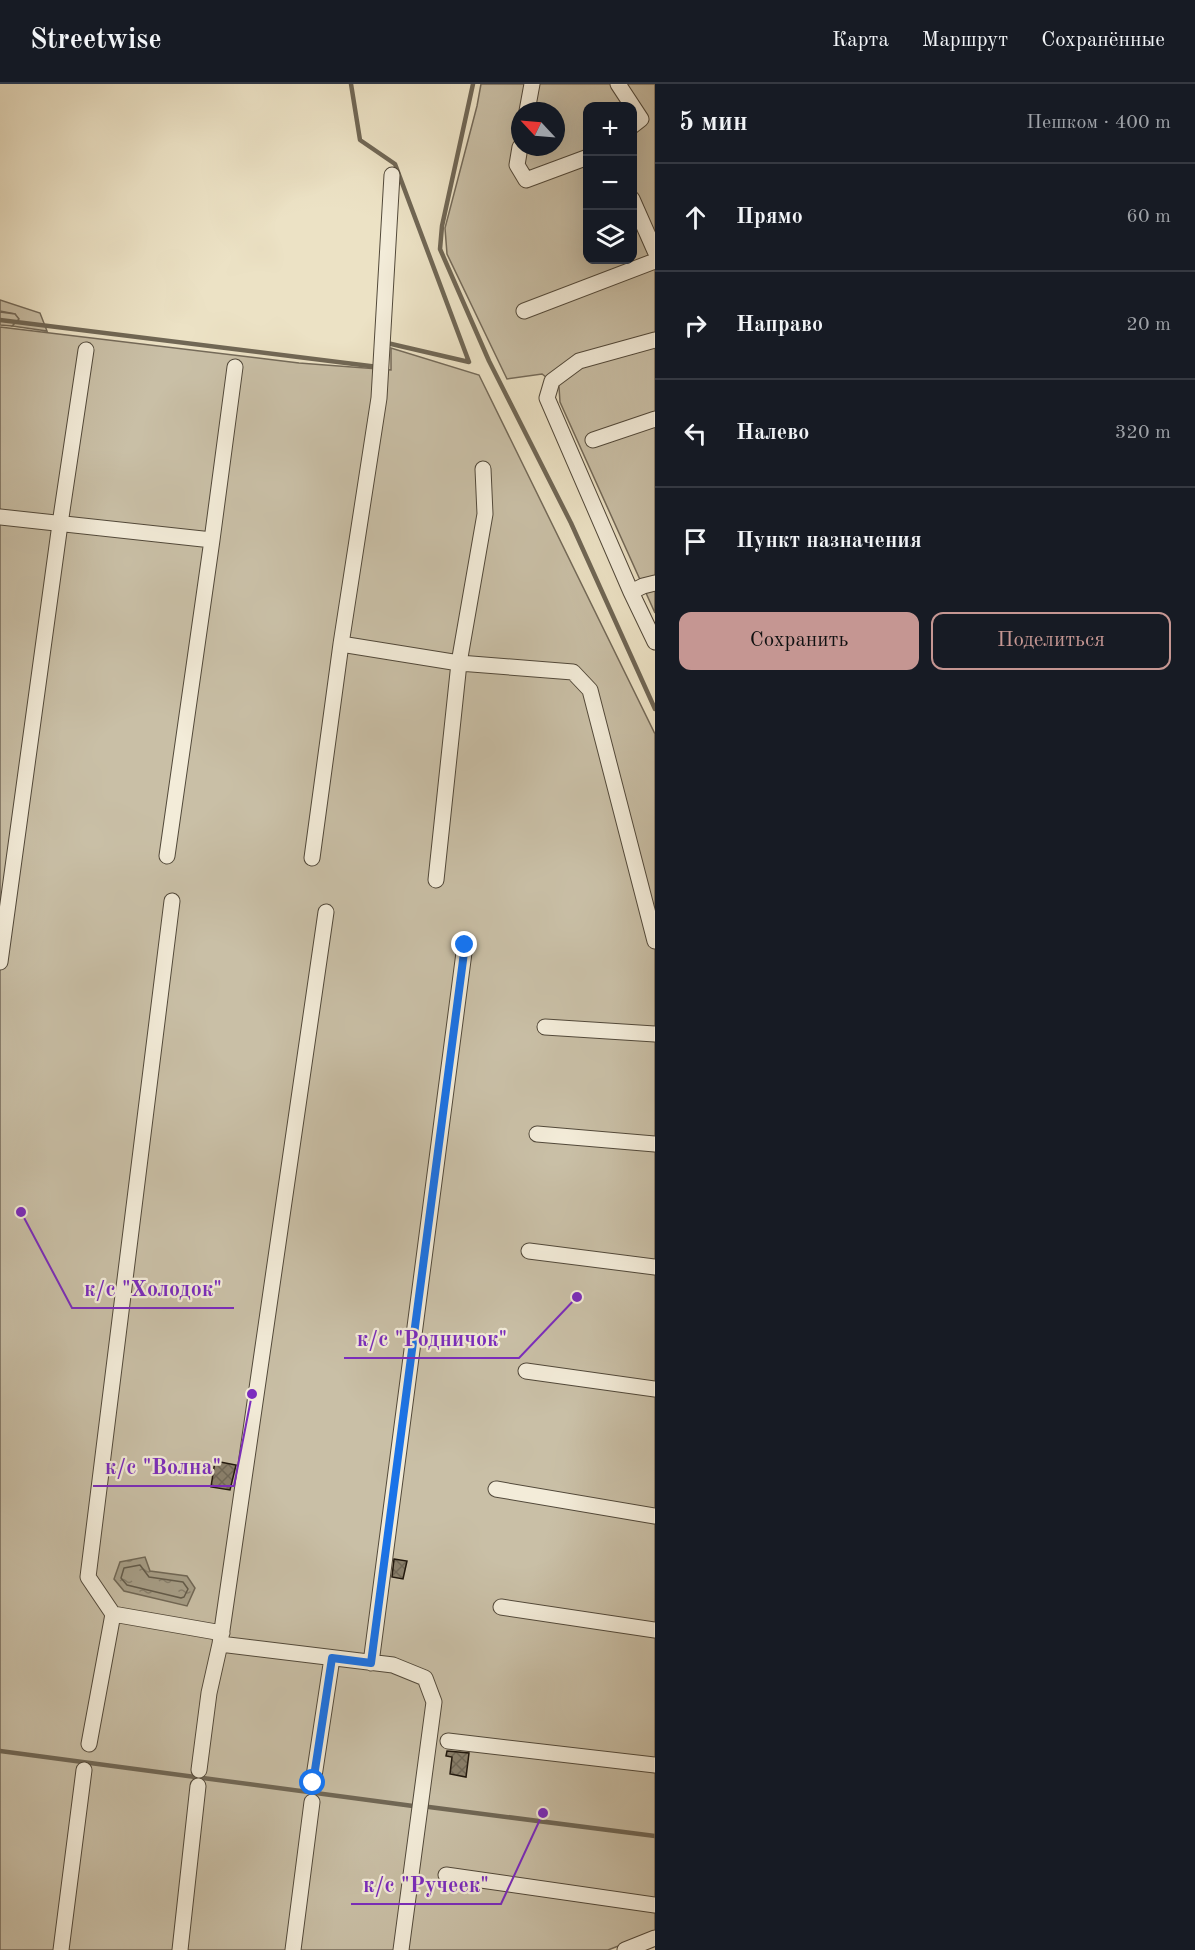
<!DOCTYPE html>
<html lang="ru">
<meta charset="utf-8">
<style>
:root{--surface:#171b24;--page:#20242c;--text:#f1f3f6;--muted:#9ea1a6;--line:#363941;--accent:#c59692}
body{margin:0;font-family:"Old Standard TT",serif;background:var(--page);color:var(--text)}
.controls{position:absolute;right:18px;top:18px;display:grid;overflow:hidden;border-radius:12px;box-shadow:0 6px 24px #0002}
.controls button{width:54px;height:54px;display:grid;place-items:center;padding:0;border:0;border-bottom:2px solid var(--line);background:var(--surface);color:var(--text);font:30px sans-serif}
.compass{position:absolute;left:511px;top:18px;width:54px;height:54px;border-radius:50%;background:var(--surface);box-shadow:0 6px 24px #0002;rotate:296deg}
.stop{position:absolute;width:18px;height:18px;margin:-14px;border:4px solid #1a73e8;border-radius:50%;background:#fff}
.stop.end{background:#1a73e8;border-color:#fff;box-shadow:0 2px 6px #0008}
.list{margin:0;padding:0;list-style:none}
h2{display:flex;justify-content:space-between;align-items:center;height:78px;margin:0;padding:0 24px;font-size:26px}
h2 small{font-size:20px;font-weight:400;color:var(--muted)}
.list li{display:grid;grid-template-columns:39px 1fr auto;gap:18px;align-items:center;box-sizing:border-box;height:108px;padding:0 24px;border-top:2px solid var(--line)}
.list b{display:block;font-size:22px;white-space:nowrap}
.list em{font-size:20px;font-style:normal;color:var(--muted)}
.actions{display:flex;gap:12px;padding:18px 24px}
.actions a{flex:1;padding:14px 0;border:2px solid var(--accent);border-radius:12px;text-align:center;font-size:21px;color:var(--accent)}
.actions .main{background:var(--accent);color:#111}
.icon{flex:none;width:33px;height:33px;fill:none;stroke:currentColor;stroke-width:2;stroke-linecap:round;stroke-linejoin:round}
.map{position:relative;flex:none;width:655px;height:1866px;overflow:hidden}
header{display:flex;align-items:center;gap:36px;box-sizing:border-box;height:84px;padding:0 30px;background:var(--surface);border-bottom:2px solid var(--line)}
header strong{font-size:28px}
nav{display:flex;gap:33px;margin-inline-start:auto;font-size:21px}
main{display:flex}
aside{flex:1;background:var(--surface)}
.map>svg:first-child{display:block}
.green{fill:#c9bfa6;stroke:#746a59;stroke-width:1.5;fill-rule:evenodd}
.forest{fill:url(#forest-firs);stroke:#746a59;stroke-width:1.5}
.water{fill:url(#water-ripples);stroke:#706755;stroke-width:1.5}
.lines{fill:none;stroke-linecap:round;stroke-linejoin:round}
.shore{stroke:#625a49;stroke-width:1.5}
.stream{stroke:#706755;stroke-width:4.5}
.building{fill:url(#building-cross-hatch);stroke:#1f160c;stroke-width:1.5}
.minor-casing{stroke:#52493a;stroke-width:17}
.minor{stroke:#f3ecd9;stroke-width:15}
.route{stroke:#1a73e8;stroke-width:8}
.leader{fill:none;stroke:#7b2cbf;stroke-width:2}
.callout-dot{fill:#7b2cbf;stroke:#f3ecd9;stroke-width:2}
.callout-label{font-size:22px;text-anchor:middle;font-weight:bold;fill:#7b2cbf;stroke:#f3ecd9;stroke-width:4.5;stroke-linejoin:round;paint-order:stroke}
</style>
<header>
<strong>Streetwise</strong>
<nav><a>Карта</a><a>Маршрут</a><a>Сохранённые</a></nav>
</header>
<main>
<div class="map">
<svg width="655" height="1866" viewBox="0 0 655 1866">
<defs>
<pattern id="forest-firs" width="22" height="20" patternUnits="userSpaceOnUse" patternTransform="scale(1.5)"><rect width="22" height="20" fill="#c9bfa6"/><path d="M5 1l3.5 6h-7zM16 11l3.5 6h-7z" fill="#aca38e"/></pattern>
<pattern id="water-ripples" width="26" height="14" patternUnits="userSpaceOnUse" patternTransform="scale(1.5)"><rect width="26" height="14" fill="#a69d86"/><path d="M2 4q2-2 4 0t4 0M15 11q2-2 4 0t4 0" fill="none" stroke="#877f6c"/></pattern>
<pattern id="building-cross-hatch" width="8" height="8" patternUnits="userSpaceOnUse" patternTransform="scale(1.5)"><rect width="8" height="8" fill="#8a806c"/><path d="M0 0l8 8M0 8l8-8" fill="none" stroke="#706857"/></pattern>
</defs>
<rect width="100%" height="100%" fill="#ece2c5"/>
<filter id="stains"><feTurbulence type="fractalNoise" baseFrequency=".00333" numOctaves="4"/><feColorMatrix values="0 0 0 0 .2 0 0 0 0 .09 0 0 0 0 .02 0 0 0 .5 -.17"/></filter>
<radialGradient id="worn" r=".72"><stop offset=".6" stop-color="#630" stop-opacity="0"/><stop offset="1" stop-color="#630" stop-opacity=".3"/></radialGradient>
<!-- green -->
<path class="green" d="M481 0H655V529L560 318 559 303 542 290 507 295 447 170 445 144 477 22ZM588 22H632V176H588ZM520 27H556V63H520Z
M0 216 40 229 47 247 12 242 18 235 15 230 0 227Z
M0 243 299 279 391 286V264L479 291 655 650V1848L608 1866H0Z"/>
<!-- forest -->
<path class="forest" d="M0 228 15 230 19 235 12 242 0 241Z"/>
<!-- water -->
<path class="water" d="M145 1473 150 1487 187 1492 195 1504 187 1522 124 1507 114 1495 120 1478Z"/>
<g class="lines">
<!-- shore -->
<path class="shore" d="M140 1481 149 1493 183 1498 188 1505 184 1513 181 1514 127 1501 121 1494 124 1484Z"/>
<!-- stream -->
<path class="stream" d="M351 0 360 56 395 80 469 278 387 259V262
M473 0 442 142 440 165 489 277 571 439 655 625
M0 236 378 283
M0 1667 413 1722
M429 1723 655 1752"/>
</g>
<!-- building -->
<path class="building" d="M215 1377 236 1381 230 1406 211 1403Z
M394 1475 407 1477 403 1495 392 1493Z
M447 1667 469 1669 466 1693 450 1690 452 1673 446 1672Z"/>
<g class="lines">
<defs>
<path id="minor" d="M618 0 641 35 632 42
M527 27 532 0
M520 63 517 81 526 96 588 73
M392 91 379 314 341 560 459 579 573 588 590 606 655 857
M632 115 655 167
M524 227 655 177
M655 256 579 277 552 297 547 314 631 508 655 558
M593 356 655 335
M0 433 212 456 167 772
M212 456 235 283
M631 508 643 502 655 499
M312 774 341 560
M436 796 459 579 485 430 483 385
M172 817 88 1493 113 1530 222 1549
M0 878 60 440 86 266
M545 943 655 950
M537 1050 655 1060
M529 1167 655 1183
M526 1287 655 1305
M496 1405 655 1432
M501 1523 655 1546
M220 1560 326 828
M371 1579 465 861
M448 1657 655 1681
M89 1660 113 1530
M199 1686 209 1609 220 1560 393 1581 425 1594 434 1618 401 1866
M313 1699 332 1574
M446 1791 655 1821
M61 1866 84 1686
M180 1866 198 1702
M293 1866 312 1718
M625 1866 655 1854"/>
</defs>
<!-- minor casing -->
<use href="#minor" class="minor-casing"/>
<!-- minor -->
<use href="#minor" class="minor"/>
</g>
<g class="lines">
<!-- route -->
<path class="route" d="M313 1699 332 1574 371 1579 465 861"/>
</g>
<!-- callouts -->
<path class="leader" d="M21 1128L72 1224H234M577 1213L519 1274H344M252 1310L234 1402H93M543 1729L501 1820H351"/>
<g class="callout-dot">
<circle cx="21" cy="1128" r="6"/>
<circle cx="577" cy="1213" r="6"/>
<circle cx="252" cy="1310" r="6"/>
<circle cx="543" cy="1729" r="6"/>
</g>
<g class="callout-label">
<text x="153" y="1212">к/с "Холодок"</text>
<text x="432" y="1262">к/с "Родничок"</text>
<text x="163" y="1390">к/с "Волна"</text>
<text x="426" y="1808">к/с "Ручеек"</text>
</g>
<rect width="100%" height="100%" filter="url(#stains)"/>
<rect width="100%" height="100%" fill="url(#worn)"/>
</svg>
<div class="controls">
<button>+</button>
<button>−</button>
<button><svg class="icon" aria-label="layers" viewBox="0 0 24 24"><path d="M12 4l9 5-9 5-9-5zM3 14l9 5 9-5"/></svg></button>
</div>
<svg class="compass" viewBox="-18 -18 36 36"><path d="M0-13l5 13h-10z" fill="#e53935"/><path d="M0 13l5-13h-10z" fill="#9ea1a6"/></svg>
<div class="stop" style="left:313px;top:1699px"></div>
<div class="stop end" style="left:465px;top:861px"></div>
</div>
<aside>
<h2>5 мин<small>Пешком · 400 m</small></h2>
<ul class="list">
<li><svg class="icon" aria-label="ahead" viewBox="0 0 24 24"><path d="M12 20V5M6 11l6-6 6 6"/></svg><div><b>Прямо</b></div><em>60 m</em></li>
<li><svg class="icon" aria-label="right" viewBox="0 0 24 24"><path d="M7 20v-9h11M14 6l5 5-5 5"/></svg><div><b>Направо</b></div><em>20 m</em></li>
<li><svg class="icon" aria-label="left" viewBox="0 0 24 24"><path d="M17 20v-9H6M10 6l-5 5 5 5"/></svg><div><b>Налево</b></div><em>320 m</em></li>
<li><svg class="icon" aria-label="arrive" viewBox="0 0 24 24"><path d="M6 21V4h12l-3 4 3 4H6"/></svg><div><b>Пункт назначения</b></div></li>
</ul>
<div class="actions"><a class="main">Сохранить</a><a>Поделиться</a></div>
</aside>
</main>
